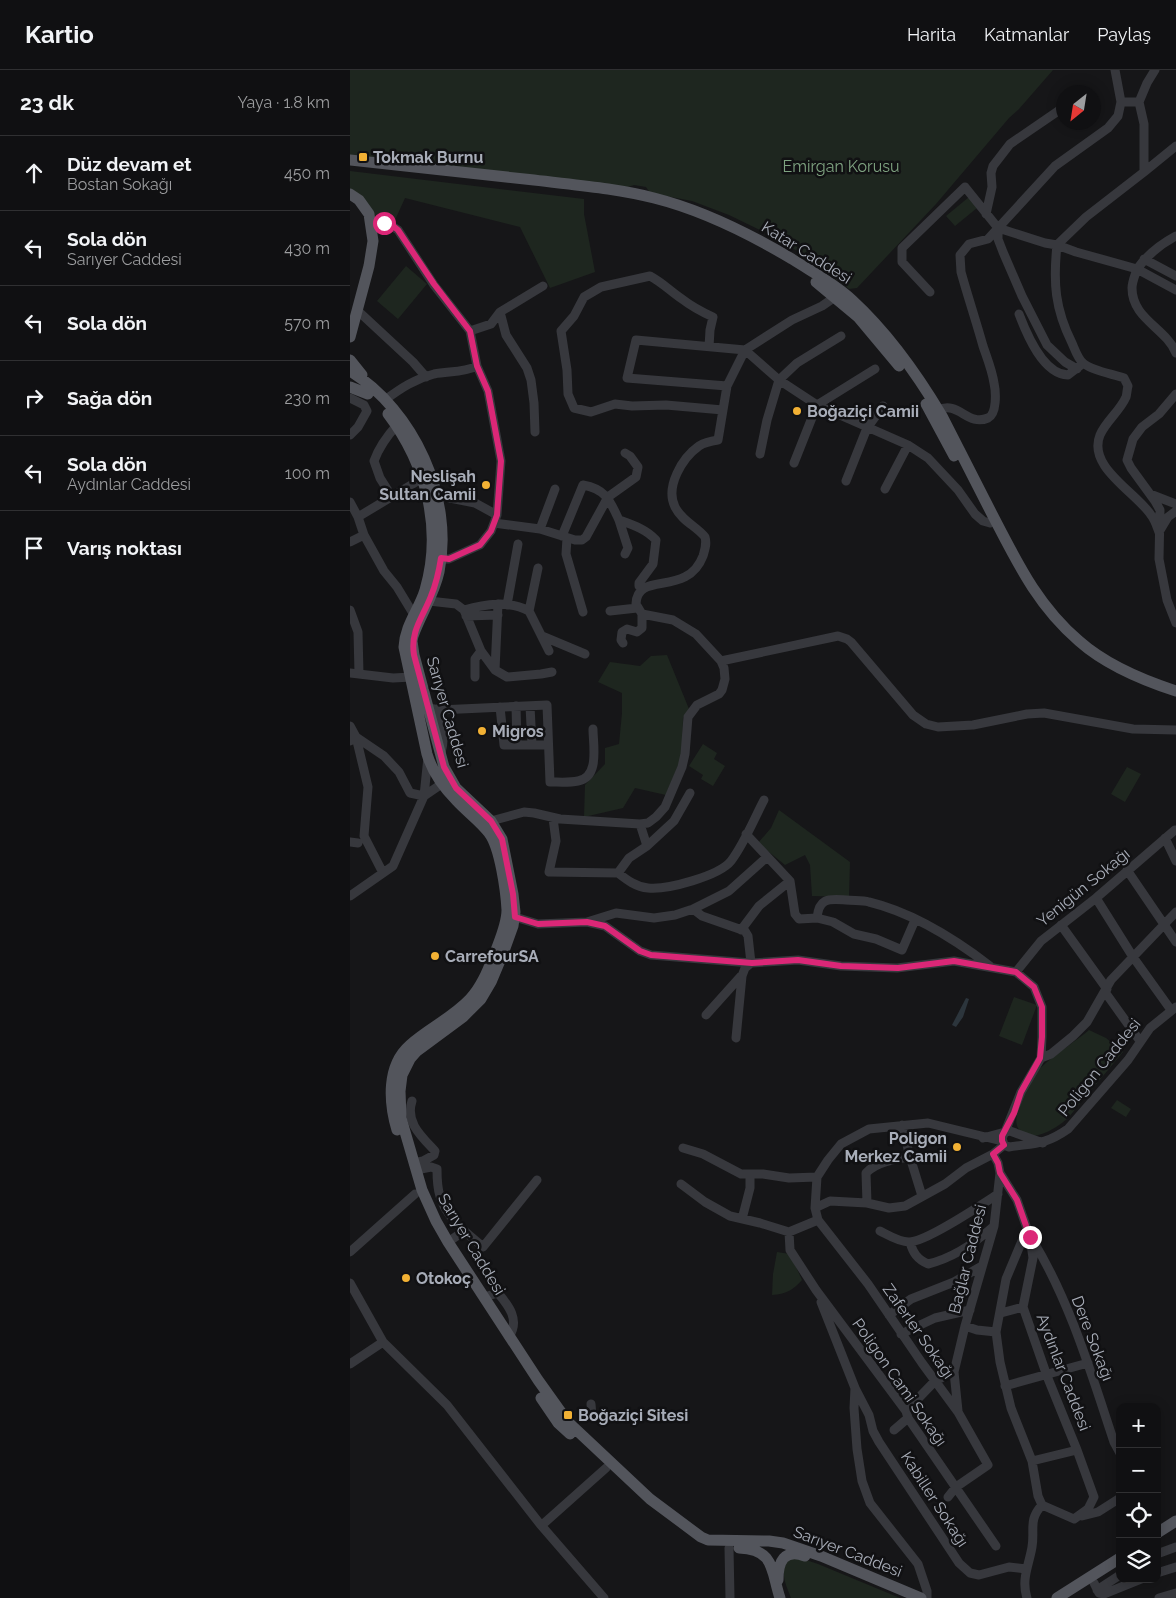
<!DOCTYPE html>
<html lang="tr">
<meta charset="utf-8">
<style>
:root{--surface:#101012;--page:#1e1e20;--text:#f1f3f6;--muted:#9c9d9f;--line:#303032}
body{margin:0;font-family:Raleway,sans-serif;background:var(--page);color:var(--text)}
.controls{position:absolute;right:15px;bottom:15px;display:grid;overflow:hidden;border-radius:10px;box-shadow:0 2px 12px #0003}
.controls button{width:45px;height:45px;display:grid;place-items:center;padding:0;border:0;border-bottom:1px solid var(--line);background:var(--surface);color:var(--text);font:25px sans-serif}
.compass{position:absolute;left:706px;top:15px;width:45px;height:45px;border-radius:50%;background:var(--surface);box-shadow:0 2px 12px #0003;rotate:210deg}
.stop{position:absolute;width:15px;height:15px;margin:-11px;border:4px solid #db2777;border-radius:50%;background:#fff}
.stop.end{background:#db2777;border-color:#fff;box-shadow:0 1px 5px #0008}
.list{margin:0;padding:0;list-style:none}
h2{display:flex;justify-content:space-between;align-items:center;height:65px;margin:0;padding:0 20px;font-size:21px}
h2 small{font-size:16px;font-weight:400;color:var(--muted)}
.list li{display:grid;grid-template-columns:32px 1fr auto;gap:15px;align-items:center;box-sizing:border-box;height:75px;padding:0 20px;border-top:1px solid var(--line)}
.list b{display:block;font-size:19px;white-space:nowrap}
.list p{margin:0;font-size:16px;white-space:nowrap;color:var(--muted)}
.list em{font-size:16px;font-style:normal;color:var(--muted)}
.icon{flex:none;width:28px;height:28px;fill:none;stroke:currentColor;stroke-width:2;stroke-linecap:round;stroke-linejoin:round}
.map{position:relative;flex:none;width:826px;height:1528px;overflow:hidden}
header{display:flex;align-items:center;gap:30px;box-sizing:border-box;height:70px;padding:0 25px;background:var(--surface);border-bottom:1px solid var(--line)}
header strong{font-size:24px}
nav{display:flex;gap:28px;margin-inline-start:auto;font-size:18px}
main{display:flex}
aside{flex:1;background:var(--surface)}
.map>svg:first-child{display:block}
.green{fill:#1e261f}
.water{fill:#2c353c}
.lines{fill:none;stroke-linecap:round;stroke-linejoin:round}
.minor{stroke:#37383d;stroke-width:9}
.major{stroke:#53555c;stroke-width:11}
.route{stroke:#db2777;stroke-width:6}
.poi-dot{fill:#f2b134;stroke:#111113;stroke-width:2}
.labels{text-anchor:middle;stroke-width:5;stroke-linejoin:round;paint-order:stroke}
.poi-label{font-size:16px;font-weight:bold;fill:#a8adb8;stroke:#111113;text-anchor:start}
.park-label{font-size:16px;fill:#7fa381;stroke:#111113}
.street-label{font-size:16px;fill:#a8adb8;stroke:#111113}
</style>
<header>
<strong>Kartio</strong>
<nav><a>Harita</a><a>Katmanlar</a><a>Paylaş</a></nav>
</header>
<main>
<aside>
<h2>23 dk<small>Yaya · 1.8 km</small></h2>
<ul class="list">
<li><svg class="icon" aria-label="ahead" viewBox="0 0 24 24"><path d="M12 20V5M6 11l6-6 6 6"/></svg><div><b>Düz devam et</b><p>Bostan Sokağı</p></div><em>450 m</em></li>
<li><svg class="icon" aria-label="left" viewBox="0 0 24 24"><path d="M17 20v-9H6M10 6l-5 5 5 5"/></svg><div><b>Sola dön</b><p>Sarıyer Caddesi</p></div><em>430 m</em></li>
<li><svg class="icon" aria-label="left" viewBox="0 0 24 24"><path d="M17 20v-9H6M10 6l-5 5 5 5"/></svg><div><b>Sola dön</b></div><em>570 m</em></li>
<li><svg class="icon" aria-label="right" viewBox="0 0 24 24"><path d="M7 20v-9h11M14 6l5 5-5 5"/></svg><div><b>Sağa dön</b></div><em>230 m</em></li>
<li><svg class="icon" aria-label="left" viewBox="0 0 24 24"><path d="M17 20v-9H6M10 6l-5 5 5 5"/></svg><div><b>Sola dön</b><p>Aydınlar Caddesi</p></div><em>100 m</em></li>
<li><svg class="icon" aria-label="arrive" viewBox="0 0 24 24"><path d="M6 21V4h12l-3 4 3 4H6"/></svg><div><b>Varış noktası</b></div></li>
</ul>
</aside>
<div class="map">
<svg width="826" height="1528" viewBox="0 0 826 1528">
<rect width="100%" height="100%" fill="#161618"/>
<!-- green -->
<path class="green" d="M0 0H703L669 39 659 48 586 134 507 218 499 219 449 182 420 165 379 145 342 131 300 123 296 117 284 115 278 117 0 86Z
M0 101 234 129V144L245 202 200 218 170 157 55 128 45 150 28 149 5 121 0 120Z
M619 127 627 138 605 156 596 146Z
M56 196 77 214 48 249 27 231Z
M317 585 339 639 333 648 332 686 316 725 285 718 273 738 234 747 235 715 255 694V678L269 674 272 643V623L248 612 260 592 290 596 301 586Z
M353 674 367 683 364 689 375 696 363 716 351 709 353 705 339 696Z
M777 697 791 704 775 732 761 724Z
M429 740 500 792 499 827 462 826 460 795 455 785 435 795 408 773 421 758Z
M664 927 687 935 672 975 649 966Z
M739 960 756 968 773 982 718 1048C708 1057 679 1077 668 1058 662 1048 673 1022 678 1013 692 991 719 977 739 960Z
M767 1030 781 1039 776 1047 761 1038Z
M427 1182 440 1184 452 1210C443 1220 436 1224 422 1225L423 1204Z
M442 1488H450L468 1494 550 1528H441C436 1515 427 1497 442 1488Z"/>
<!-- water -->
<path class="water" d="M616 928 619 929 613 947 606 957 602 955Z"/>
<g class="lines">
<!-- minor -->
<path class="minor" d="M789 32 797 13 805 0
M794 102 826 76
M636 144 642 117 641 103 643 96 660 74 714 37
M21 156C32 153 38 153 48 160L84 215 120 261 127 296 138 321 151 391 147 445 141 461 130 475 99 489H91
M648 158V169L653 182 672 226 697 275 715 292 727 299
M826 166C811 174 797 185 787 199L826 220
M794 189 826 206
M580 222 552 192V178L615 117 648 158 695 173 707 175 736 147 794 102V54L789 32H771
M7 240 63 292 76 307
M150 242 156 265 177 298 181 310 184 333 185 362
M669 244C677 265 693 304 718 305L731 295
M120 261 141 254 150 242 193 216
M359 277 360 260 363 247C352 242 341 236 332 229 320 221 313 213 300 206L251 217 234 227 224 246 211 261 217 300 218 324 224 338 241 342 265 334 282 336 316 335 373 340
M826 283C816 258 782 249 782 218 782 212 785 205 787 199L726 182 707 175C703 213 705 239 722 273 725 280 728 289 733 293 742 301 763 304 774 308L778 316C777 319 777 324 776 327 770 341 756 351 750 365 737 397 786 422 801 445 805 450 807 457 809 462L818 447 826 441
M377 316 277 308 286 270 395 280 429 310 467 335 558 375 578 388 608 420 625 444 633 451 640 453
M826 324 809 344 792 357 783 369 777 390 781 398 805 431 810 440 809 489 817 530 826 553
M0 328 14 335 17 341 8 357 0 365
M35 330C51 318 65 309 84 304 99 301 113 303 127 296
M588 340C609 330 617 357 638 348 647 344 646 322 644 313 642 300 637 288 633 276 626 251 618 227 611 202L610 185 619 174 638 169 705 96 758 58 768 46 771 32 765 0
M410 384 417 350 429 310 447 293 491 266
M444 393 467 335 525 299
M496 411 517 358 533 336
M535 419 558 375
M800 424 826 434
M85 425 125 433 147 445
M42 427 30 408 24 391C29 377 37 366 47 355
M0 432 8 447 14 465 34 501 47 517 64 545
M8 447 71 409
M269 450 278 478 275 484
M144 453 190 459 225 470H232L236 467 258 427 286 407 288 397 280 386 275 383
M190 459 205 419
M212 466 233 415C256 419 260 431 269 450 283 455 296 459 306 470L303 494 289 513V516L292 519
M217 468 216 484 233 542
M0 472 14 465
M79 531 106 534 114 540 131 581 145 600 157 607 191 604 202 602
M157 535 168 474
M0 540 8 562 9 604
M114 540C135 534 159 530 179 541L199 581
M179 541 188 498
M260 541 287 538
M116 546 148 545
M192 566 235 584
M273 573 271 570 272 562 277 559 287 562 292 558V544
M371 591 488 566 497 569 501 572 563 645 576 654 588 657 623 655 677 644 694 643 783 659 826 660
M145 600 148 534
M0 603 43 608 62 607
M125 607V589L131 581
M166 636 167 675
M180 636 182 675
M150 637 154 675H198
M79 638 89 640 197 635 200 712C209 712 219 713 228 711 250 707 243 675 243 659
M87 639C93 653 95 668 91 683
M0 656 6 667 18 717 14 766 33 803
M0 671 6 667 34 686 49 702 60 723 74 726 93 713
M203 748 206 771 199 802 268 803 279 788 297 776 290 754
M141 751 174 742 184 743 210 749 290 754 298 753 306 747 315 737 332 697 335 684 338 647 347 635 369 624 372 620 375 609 374 598 371 591 346 564 323 550 292 544 286 534C287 500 337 528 353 486 355 479 357 474 355 467 346 456 332 451 325 437 315 417 332 388 349 376 355 372 361 371 368 370L377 316 395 280 442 250 472 236 485 227
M396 764 440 811 445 844 449 849 467 848C469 827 479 829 496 830 504 831 512 830 519 832 561 842 606 870 640 896
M815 768 826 791
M0 772 8 773
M297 776 324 751 340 723
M777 800 826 872
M268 803C277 810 286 817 298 818 317 820 369 806 381 791 394 774 404 749 414 730
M0 826 43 796 74 726 78 687
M746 828 783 887 821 940
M343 839 352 846 395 861 398 866 401 893 395 898 392 906 386 968
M165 847 188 854 237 852 255 856 290 881 301 885 401 893 448 890 491 896 547 898 604 891 666 902 684 917 692 937V967L691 988 671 1022 655 1062 633 1068
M467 848 483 852 504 864 526 869 552 880 565 850
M237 852 266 843 304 848 325 845 343 839 379 821 417 787
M711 855 757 919
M391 860 409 836 440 811
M666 902 691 871 746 828 825 760
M755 922 790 971
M356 945 391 906
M691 988 701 984 723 966 737 952 761 910 826 842
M62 1031C55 1052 71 1066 85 1081L84 1085 73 1091 64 1093
M552 1055 560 1087 572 1126
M693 1073 660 1061 655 1062 652 1068 654 1075 659 1077C685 1073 695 1075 718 1059L778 990 800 958 826 937
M333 1078 353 1084 391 1104H413L439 1108 467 1107
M66 1100 81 1097 87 1099C87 1108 87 1117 90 1126 96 1148 117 1163 133 1177L187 1110
M650 1103 667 1130 680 1167 683 1188 673 1237 697 1306 727 1380 744 1427 738 1439 724 1449
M331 1114 355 1132 380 1146 410 1153 439 1162 468 1150
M517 1133 516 1103C526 1092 545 1089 560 1087
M465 1138 480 1131 517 1133 539 1138 555 1136 595 1114 616 1098 643 1084 654 1075
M392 1149 400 1118V1104
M677 1159 656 1209 646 1262 650 1292 661 1338 682 1391 688 1426 692 1435
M530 1161C538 1165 549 1172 559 1172 576 1172 631 1135 648 1124
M439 1162 440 1180 466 1220 556 1341 558 1348 646 1476
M682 1169C720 1231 741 1303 764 1372L770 1383
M98 1172 114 1161
M560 1172C563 1183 567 1189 578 1194 603 1188 625 1173 644 1156
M0 1182 65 1124
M0 1213 33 1272 97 1335 190 1454 254 1528
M134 1227 148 1223C159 1236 170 1250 159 1267
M471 1232 505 1318 504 1338 507 1379 512 1411 520 1433 568 1494 577 1521V1528
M651 1243 673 1237
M539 1245 561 1229 604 1212 632 1196
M615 1256 627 1260 646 1262
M551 1264 585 1248 620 1240
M0 1294 33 1272
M655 1316 738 1293
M505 1318 519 1345 523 1361 529 1372 609 1493 620 1503 629 1505 659 1497 676 1499
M241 1334 242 1346
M556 1341 585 1311 604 1302
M608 1341 604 1302 615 1256 644 1156 650 1103 648 1093 643 1084
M544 1360 558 1348
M682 1391 727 1380
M598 1427 606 1417 638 1395 608 1342 572 1293 518 1214 468 1150 465 1138 467 1107 478 1090 491 1074 519 1059 578 1053 652 1071
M692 1435 724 1449
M732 1446 748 1442 770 1428
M192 1455 256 1398
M379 1478 380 1528
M807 1484 826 1477
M807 1503 826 1497
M744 1513 749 1523 754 1524 791 1509
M747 1520 770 1505
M677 1528C671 1509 679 1495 682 1477 685 1460 678 1450 692 1435
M809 1528 826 1523"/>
<!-- major -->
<path class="major" d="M0 90C61 97 123 103 184 110 224 115 265 118 304 128 352 140 400 164 442 189 462 202 484 213 502 230 538 263 567 304 592 346 608 378 625 411 642 444 667 492 687 535 729 571 756 595 792 610 826 621
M0 124 9 130 19 144 23 171 19 196 0 267
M466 212 508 247 549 296
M0 290 12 305
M0 301C64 340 104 428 89 502 84 525 71 544 63 566L62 571 64 585 94 697 106 718 141 751 152 769 163 824 165 842 163 856 154 881 141 912 131 929 113 947 67 981 60 989 52 1005 50 1021 51 1048 72 1120 86 1151 98 1172 188 1310 218 1352 300 1429 351 1467 358 1470 419 1471 433 1473 471 1486 571 1528
M0 317 18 324
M576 334 604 386
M38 344C76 394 93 459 75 520 69 540 55 555 54 577L77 684C82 701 94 718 107 731 117 742 130 751 139 763 150 777 156 821 157 840 157 853 151 867 146 880 139 897 133 915 120 929 102 948 79 958 60 975 36 996 39 1033 47 1060
M191 1328 208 1353 220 1364
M807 1463 826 1451
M389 1478C425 1479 421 1501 430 1528
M428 1510C428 1492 434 1478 455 1486
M707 1528 770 1488"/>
</g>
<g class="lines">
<!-- route -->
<path class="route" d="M34 153 42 155 48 160 84 214 120 261 127 296 138 321 151 391 147 445 141 461 130 475 99 489 91 488C89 501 86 514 81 526 73 547 60 561 64 585L94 697 106 718 141 751 152 769 163 824 165 847 188 854 237 852 255 856 290 881 301 885 402 893 448 890 491 896 548 898 604 891 666 902 684 917 692 937V967L690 988 671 1022 664 1043 652 1066V1071L654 1075 643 1084 648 1093 650 1103 667 1130 680 1167"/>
</g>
<!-- markers -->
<g class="poi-dot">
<rect x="8" y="82" width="10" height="10" rx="2.5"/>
<circle cx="447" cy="341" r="5"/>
<circle cx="136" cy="415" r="5"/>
<circle cx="132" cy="661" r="5"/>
<circle cx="85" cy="886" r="5"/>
<circle cx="607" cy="1077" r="5"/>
<circle cx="56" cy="1208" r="5"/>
<rect x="213" y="1340" width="10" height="10" rx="2.5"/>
</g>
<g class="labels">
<!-- poi labels -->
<g class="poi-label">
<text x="23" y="93">Tokmak Burnu</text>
<text x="457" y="347">Boğaziçi Camii</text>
<text x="126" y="412" text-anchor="end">Neslişah<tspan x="126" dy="18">Sultan Camii</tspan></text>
<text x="142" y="667">Migros</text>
<text x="95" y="892">CarrefourSA</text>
<text x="597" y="1074" text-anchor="end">Poligon<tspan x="597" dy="18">Merkez Camii</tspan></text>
<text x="66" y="1214">Otokoç</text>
<text x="228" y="1351">Boğaziçi Sitesi</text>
</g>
<!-- park labels -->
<g class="park-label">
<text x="491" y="102">Emirgan Korusu</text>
</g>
<!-- street labels -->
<g class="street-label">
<text transform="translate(457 182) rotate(32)" y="6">Katar Caddesi</text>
<text transform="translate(98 642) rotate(74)" y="6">Sarıyer Caddesi</text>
<text transform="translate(733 817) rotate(-39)" y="6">Yenigün Sokağı</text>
<text transform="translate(749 997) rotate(-51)" y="6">Poligon Caddesi</text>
<text transform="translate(122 1174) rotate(59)" y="6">Sarıyer Caddesi</text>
<text transform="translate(617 1189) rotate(-76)" y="6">Bağlar Caddesi</text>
<text transform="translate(569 1261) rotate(55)" y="6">Zaferler Sokağı</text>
<text transform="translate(743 1268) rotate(69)" y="6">Dere Sokağı</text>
<text transform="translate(714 1302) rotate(69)" y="6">Aydınlar Caddesi</text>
<text transform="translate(550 1312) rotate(55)" y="6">Poligon Cami Sokağı</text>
<text transform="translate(585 1429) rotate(57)" y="6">Kabiller Sokağı</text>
<text transform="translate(498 1481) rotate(21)" y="6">Sarıyer Caddesi</text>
</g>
</g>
</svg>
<div class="controls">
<button>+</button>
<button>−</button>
<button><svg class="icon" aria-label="locate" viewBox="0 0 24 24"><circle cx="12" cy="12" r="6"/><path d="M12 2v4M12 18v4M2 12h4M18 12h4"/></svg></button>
<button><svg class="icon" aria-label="layers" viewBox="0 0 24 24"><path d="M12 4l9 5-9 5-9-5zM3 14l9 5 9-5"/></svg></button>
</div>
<svg class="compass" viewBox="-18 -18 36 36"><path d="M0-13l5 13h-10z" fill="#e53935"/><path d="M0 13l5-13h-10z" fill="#9c9d9f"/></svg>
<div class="stop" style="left:34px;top:153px"></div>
<div class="stop end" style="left:680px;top:1167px"></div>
</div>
</main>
